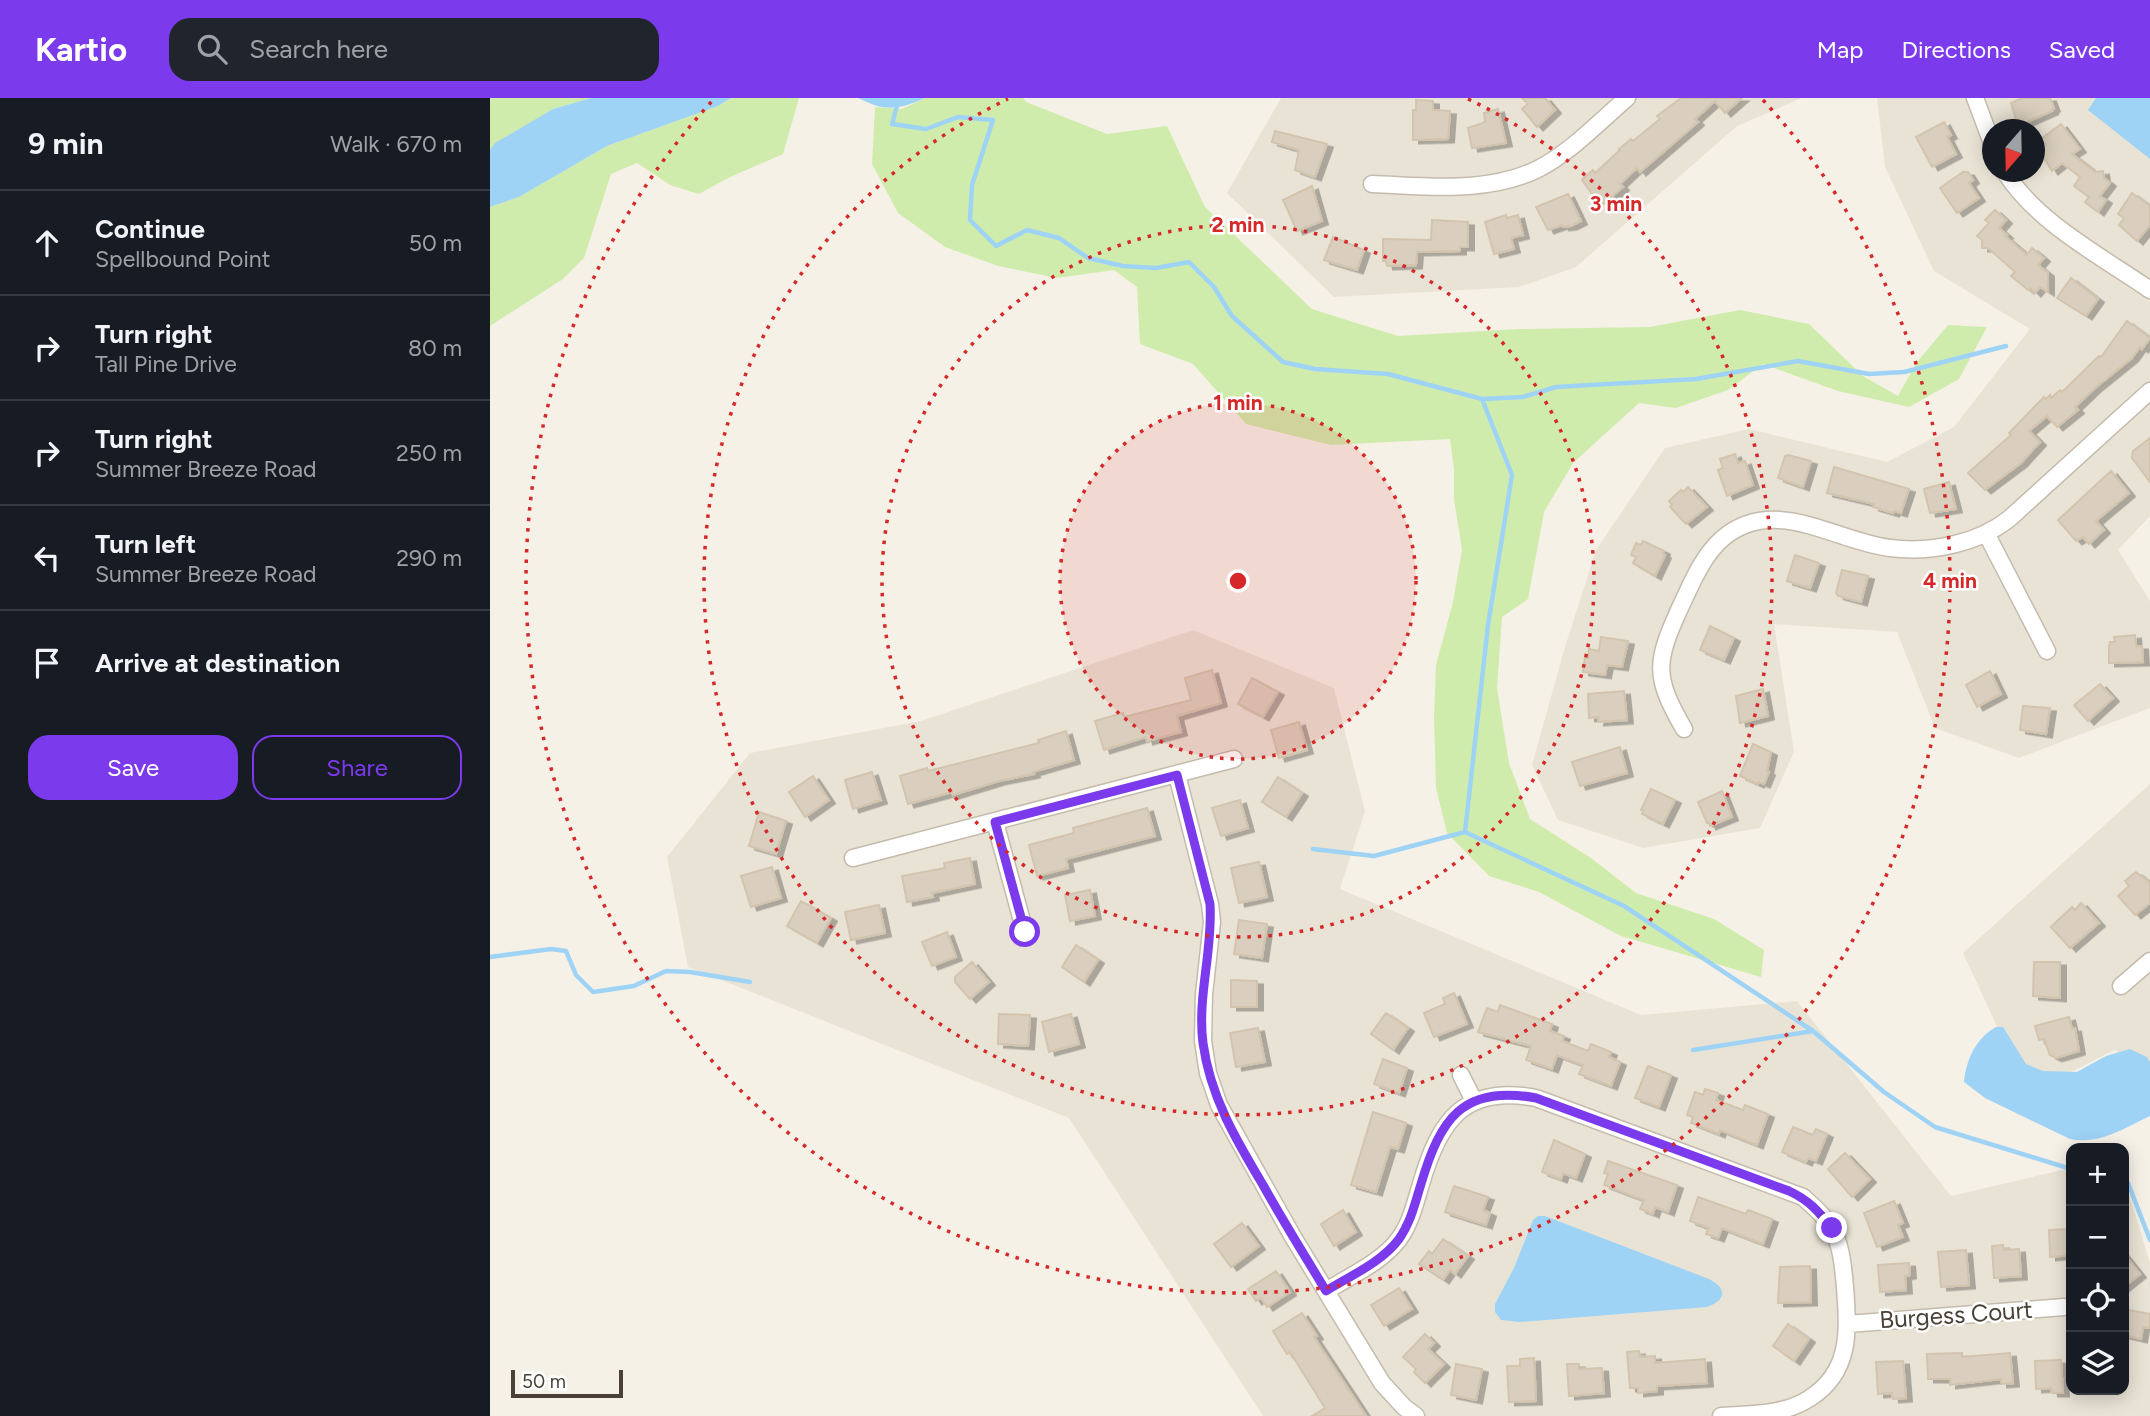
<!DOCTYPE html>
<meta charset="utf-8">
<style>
:root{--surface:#171b24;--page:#20242c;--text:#f1f3f6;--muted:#9ea1a6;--line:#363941;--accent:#7c3aed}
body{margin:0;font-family:Figtree,sans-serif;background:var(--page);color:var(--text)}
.controls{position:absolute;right:21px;bottom:21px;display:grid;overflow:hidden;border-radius:14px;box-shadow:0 4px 18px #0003}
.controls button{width:63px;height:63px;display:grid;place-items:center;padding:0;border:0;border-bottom:2px solid var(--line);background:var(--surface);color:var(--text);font:35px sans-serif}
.compass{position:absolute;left:1492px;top:21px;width:63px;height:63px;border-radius:50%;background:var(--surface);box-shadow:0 4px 18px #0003;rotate:200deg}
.scale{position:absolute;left:21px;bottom:18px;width:112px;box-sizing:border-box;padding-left:7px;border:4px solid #494135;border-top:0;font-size:19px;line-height:24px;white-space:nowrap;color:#494135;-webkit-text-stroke:5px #fff;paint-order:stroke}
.stop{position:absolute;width:21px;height:21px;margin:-16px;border:5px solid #7c3aed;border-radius:50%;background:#fff}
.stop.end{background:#7c3aed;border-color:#fff;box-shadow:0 2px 7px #0008}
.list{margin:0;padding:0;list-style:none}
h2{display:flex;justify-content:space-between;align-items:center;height:91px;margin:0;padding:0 28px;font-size:30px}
h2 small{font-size:23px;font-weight:400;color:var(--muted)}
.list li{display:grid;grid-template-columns:46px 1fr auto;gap:21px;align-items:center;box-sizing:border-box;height:105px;padding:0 28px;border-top:2px solid var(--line)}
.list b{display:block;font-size:26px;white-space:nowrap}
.list p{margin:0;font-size:23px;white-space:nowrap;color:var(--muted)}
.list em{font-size:23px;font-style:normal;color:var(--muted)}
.actions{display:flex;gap:14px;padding:21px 28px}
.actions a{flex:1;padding:16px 0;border:2px solid var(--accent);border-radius:21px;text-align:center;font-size:24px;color:var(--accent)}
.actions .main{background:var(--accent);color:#fff}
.icon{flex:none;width:38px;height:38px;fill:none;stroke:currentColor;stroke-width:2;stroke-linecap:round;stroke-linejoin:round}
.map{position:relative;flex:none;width:1660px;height:1318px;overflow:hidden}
header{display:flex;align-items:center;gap:42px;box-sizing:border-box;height:98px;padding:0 35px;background:var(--accent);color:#fff}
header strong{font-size:33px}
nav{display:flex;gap:38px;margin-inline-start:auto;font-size:24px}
.search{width:490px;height:63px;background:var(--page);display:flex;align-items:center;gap:18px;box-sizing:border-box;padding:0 24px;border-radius:21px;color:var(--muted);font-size:26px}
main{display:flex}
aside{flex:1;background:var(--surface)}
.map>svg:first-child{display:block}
.residential{fill:#e9e3d5;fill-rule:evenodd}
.green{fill:#d0ecac}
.water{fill:#9ed3f6}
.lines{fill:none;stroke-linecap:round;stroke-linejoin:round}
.stream{stroke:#9ed3f6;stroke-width:4.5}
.building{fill:#dacfbe;stroke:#d3c4ae;stroke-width:2;filter:url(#shadow)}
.minor-casing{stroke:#c4bbac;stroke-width:19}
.minor{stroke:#fff;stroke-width:16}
.route{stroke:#7c3aed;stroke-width:9}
.ring{fill:none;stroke:#d62828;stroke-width:3.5;stroke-dasharray:3.5 7}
.labels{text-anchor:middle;stroke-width:5;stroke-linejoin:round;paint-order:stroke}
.street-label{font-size:24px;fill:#494135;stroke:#fff}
.centre{fill:#d62828;stroke:#fff;stroke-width:3.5}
.ring-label{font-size:21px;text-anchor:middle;font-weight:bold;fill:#d62828;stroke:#fff;stroke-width:5;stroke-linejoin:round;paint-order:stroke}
</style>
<header>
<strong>Kartio</strong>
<div class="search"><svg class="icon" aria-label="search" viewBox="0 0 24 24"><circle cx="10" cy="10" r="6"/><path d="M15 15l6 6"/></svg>Search here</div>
<nav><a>Map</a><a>Directions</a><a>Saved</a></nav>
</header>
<main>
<aside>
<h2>9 min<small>Walk · 670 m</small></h2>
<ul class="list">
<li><svg class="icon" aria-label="ahead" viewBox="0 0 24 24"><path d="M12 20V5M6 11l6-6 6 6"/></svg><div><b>Continue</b><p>Spellbound Point</p></div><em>50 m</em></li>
<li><svg class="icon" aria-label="right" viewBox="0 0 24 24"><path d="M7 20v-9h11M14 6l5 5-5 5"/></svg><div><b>Turn right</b><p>Tall Pine Drive</p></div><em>80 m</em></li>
<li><svg class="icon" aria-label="right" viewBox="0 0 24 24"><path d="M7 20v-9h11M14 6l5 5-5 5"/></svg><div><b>Turn right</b><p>Summer Breeze Road</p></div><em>250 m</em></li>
<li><svg class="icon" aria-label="left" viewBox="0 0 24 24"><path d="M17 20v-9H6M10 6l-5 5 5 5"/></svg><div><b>Turn left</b><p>Summer Breeze Road</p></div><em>290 m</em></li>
<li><svg class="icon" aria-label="arrive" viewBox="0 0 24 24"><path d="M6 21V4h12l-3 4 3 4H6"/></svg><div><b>Arrive at destination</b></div></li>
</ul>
<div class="actions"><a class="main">Save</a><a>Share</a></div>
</aside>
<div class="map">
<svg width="1660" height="1318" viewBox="0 0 1660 1318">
<defs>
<filter id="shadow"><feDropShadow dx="6" dy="3.5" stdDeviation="0" flood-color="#0004"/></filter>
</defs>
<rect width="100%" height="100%" fill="#f5f1e7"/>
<!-- residential -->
<path class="residential" d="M791 0H1312L1247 28 1086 169 1029 189 844 199 737 95Z
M1387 0H1660V418L1628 452 1660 503V610L1529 660 1445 630 1407 534 1284 526 1304 654 1270 730 1153 750 1068 722 1042 667 1075 549 1106 452 1175 350 1259 331 1397 364 1464 329 1540 231 1444 173 1395 69ZM1503 32H1545V74H1503Z
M703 532 844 590 875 713 850 791 1151 917 1307 903 1461 1098 1581 1070V1292H1634V1080L1660 1165V1318H773L579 1020 198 869 177 759 260 655 431 623Z
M1660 686V968L1624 952 1560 985 1524 965 1473 855Z"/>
<!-- green -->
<path class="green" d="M0 0H101L63 11 0 52Z
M241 0H309L293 56 238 80 209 96 180 87 147 65 121 76 94 160 73 181 0 228V109L29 99 117 48 228 8Z
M435 0H533L536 4 617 36 677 28 715 109 822 211 908 238 1028 231 1160 229 1250 212 1319 226 1373 278 1408 298 1427 264 1458 227 1497 229 1469 281 1419 309 1348 293 1273 266 1238 292 1186 310 1149 305 1083 365 1054 414 1038 501 1012 519 1007 590 1019 665 1040 721 1101 760 1146 795 1224 821 1274 852 1271 879 1131 838 1049 794 999 778 957 735 946 690 944 619 946 567 963 504 972 452 964 401V371L960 341 841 347 756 326 703 266 650 246 647 189 624 172 567 180 508 168 455 149 408 115 382 66 385 9 412 11Z"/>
<!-- water -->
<path class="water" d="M101 0H241L228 8 117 48 29 99 0 109V52L5 45 63 11Z
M368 0H435C408 12 395 14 368 0Z
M1606 0H1660V61L1598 12Z
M1506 929H1513L1536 966 1553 973 1587 974 1616 958 1640 951 1657 959 1660 964V1018C1634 1030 1610 1047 1580 1041L1495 1000 1474 984C1476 962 1486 940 1506 929Z
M1048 1118H1055L1219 1181C1237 1190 1237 1202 1217 1209L1030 1224 1011 1222 1005 1214V1206L1024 1170 1043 1122Z"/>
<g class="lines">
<!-- stream -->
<path class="stream" d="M409 0 402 26 436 31 468 19 503 22 482 87 480 122 506 148 537 132 569 140 598 160 633 168 666 170 699 164 724 189 742 218 793 264 825 271 898 276 992 301 1022 377 998 527 975 734
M993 301 1033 299 1066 289 1206 281 1308 263 1379 276 1414 274 1516 248
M823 751 884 758 975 734 1134 808 1323 933 1394 994 1445 1029 1581 1071
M0 859 61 851 76 853 86 877 103 894 144 888 176 873 200 874 260 884
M1203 952 1323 933
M1634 1084 1638 1085 1660 1142"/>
</g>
<!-- building -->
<path class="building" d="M1032 0H1055L1065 12 1047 29 1032 11 1038 6Z
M1191 0H1252L1235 15 1225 3 1205 21 1208 24 1150 74 1147 70 1130 86 1133 89 1113 106 1106 98 1105 100 1092 82 1103 72 1105 75 1130 52 1129 51 1141 41 1143 43 1170 21 1167 18Z
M1532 0H1560L1564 10 1561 12 1562 13 1528 28 1521 5Z
M926 2 943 3V12L960 13 958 41 923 42V12H926Z
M1008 11 1016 45 982 50 978 30 993 25 995 23 994 15Z
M1454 24 1461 37 1457 39 1466 56 1442 69 1426 39Z
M1571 26 1590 51 1582 56 1605 74 1613 73 1614 80 1620 85 1610 98 1616 102 1608 114 1595 104 1599 99 1584 88 1590 79 1572 65 1562 73 1549 52 1556 47 1551 41Z
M785 33 837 46 825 79 805 72 809 52 782 44Z
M1473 74H1478L1483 82 1479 85 1489 100 1467 115 1450 90Z
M822 88 832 123 807 133 793 102Z
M1642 95 1660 108V127L1647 143 1629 127 1634 120 1628 116Z
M1078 96 1091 123 1081 128 1073 129 1072 127 1058 132 1046 109Z
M1505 112 1516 122 1509 130 1517 137 1515 138 1537 157 1542 150 1554 160 1548 167 1558 175V194L1550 189 1545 195 1540 190 1538 192 1521 178 1525 174 1498 150H1492V142L1487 138 1499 125 1495 122Z
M1016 117 1017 120 1028 117 1033 137 1021 140 1024 151 1004 156 995 124Z
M942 122 978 124V149H970V153L927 154 926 167 897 168 896 163H893V141L941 142Z
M843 139 874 152 867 172 834 162Z
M1581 180 1608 201 1596 218 1567 200Z
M1637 223 1660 240 1652 251 1650 249 1642 260 1605 290 1585 309 1588 312 1567 329 1557 318 1539 333 1550 344 1531 365 1495 392 1478 375 1521 337 1519 335 1554 299 1556 301 1560 297 1561 300 1570 292 1572 294 1609 258 1611 259Z
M1660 340V384L1642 360 1643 353Z
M1245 356 1248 365 1255 363 1263 387 1237 398 1228 372 1233 370 1230 361Z
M1298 357 1321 363 1313 389 1288 380 1295 358Z
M1344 369 1419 391 1411 415 1404 413 1403 415 1383 409 1384 406 1337 395Z
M1621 373 1639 395 1606 423 1614 432 1599 446 1593 439 1586 443 1568 422Z
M1459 384 1466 411 1440 415 1434 391Z
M1198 389 1217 409 1196 426 1180 409 1182 407 1179 403 1191 392 1193 394Z
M1153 443 1174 453 1173 456 1175 457 1165 478 1143 465 1146 459 1141 457 1146 445 1151 447Z
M1305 457 1329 465 1320 490 1297 483Z
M1352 472 1378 478 1371 504 1348 498 1346 495Z
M1220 528 1244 540 1234 562 1210 552Z
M1645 537 1646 548H1652L1653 564 1619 565V549L1620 544H1625L1624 539Z
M1111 539 1138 543 1132 569 1117 567 1115 577 1093 574 1095 559 1098 560 1099 551 1109 553Z
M722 572 731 605 687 618 691 634 657 643 656 639 614 652 605 623 633 615 634 619 701 602 695 580Z
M1500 573 1511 596 1487 609 1476 587Z
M762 580 788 594 773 619 748 606Z
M1610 586 1623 600 1598 623 1584 607Z
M1273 591 1278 618 1250 625 1246 598Z
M1134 593 1137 622 1108 624 1109 619 1099 620 1098 596Z
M1533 608 1560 610 1556 636 1530 632Z
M809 624 817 652 789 660 781 632Z
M576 633 584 662 543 674 544 676 509 683 463 697 462 694 418 706 410 678 437 670 438 673 549 645 548 642Z
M1263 646 1281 654 1277 673 1279 674 1274 686 1269 684 1268 686 1250 678Z
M1130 649 1137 675 1090 688 1082 664Z
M382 674 391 702 363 711 355 682Z
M323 678 339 702 315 719 299 694Z
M788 679 812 695 796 719 772 704Z
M1161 691 1185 702 1173 726 1152 716 1153 713 1151 712Z
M1232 693 1242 719 1220 728 1219 725H1217L1208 704Z
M750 702 758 730 731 738 722 710Z
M657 710 665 738 576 761 578 770 547 778 539 747 584 735 583 730Z
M269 714 296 723 286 756 259 748Z
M480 760 485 786 442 795 443 799 417 804 412 778 455 770 454 765Z
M769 764 777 799 749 805 741 770Z
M282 769 291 800 261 809 251 778Z
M1646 774 1660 785V805L1645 817 1628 798 1639 788 1635 783Z
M600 792 605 818 580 823 575 797Z
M311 803 341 820 327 845 297 828Z
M1591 805 1609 825 1580 850 1561 829 1582 809 1585 812Z
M389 807 395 835 361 842 355 814Z
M749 822 777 826 772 860 744 856Z
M457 834 466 859 442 868 432 844Z
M586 847 608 862 594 884 572 869Z
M482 864 499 884 480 901 465 884V879Z
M1544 864H1570V900L1543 898Z
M741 882 767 883V909H741Z
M964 895 977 926 944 939 934 915 955 906 953 900Z
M1010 907 1062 926 1060 933 1074 938 1072 943 1098 953 1101 946 1121 954 1119 959 1130 964 1121 988 1089 976 1093 967 1067 957 1062 971 1036 962 1041 948 988 934 997 910 1008 914Z
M896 915 918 930 903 952 881 936Z
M509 916 540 917 538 948 508 946Z
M581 916 589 946 559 954 552 924Z
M1579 919 1582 931 1585 930 1589 953 1566 960 1560 957 1554 941 1549 942 1545 928Z
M768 930 775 964 746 969 740 935Z
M893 961 917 970 909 995 884 986Z
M1158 968 1181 977 1169 1009 1145 1000Z
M1215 991 1228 995 1226 1002 1253 1012 1255 1007 1278 1016 1267 1047 1230 1032 1229 1036 1201 1025 1203 1019 1197 1017 1205 994 1213 997Z
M883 1014 916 1025 908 1051 900 1049 886 1094 861 1087Z
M1303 1029 1323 1037 1326 1031 1337 1036 1326 1063 1318 1060 1316 1064 1292 1054Z
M1064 1042 1095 1056 1086 1080 1073 1075 1071 1081 1052 1074Z
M1355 1055 1380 1081 1362 1099 1338 1071Z
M1118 1063 1187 1087 1178 1114 1165 1109 1163 1116 1150 1111 1154 1102 1114 1087 1118 1076 1114 1075Z
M964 1088 998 1099 993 1112 1000 1115 996 1127 955 1114Z
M1208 1099 1256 1116 1258 1112 1282 1121 1273 1146 1232 1130 1228 1140 1216 1136 1219 1130 1200 1123Z
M1404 1103 1413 1125 1408 1127 1413 1139 1387 1149 1374 1115Z
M853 1112 866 1134 844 1148 831 1126Z
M752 1125 769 1148 741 1169 724 1146Z
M1581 1131V1157L1560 1159 1559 1132Z
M953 1141 978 1158 965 1176 960 1172 953 1182 929 1166 939 1153 942 1156Z
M1513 1147 1514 1152 1529 1151 1531 1178 1504 1180 1502 1148Z
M1476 1152 1479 1187 1451 1189 1448 1154Z
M1634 1156 1650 1176 1634 1189Z
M1419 1165 1420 1177 1415 1178 1416 1192 1390 1194 1388 1167Z
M1320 1168 1321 1204 1288 1205 1290 1169Z
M786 1173 800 1194 777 1209 771 1200 766 1203 758 1191Z
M909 1190 922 1211 894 1228 881 1207Z
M1634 1211 1660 1216V1230L1653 1229 1651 1241 1634 1237Z
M812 1215 827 1238 824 1239 876 1318H822L835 1310 800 1254 797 1256 783 1233Z
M1298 1226 1319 1241 1304 1263 1283 1248Z
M935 1236 944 1245 938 1251 954 1266 935 1285 924 1274 926 1271 913 1259Z
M1149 1253 1150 1259 1165 1258V1265L1215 1261 1217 1285 1167 1288V1293L1148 1295V1290H1140L1137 1254Z
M1472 1255V1259L1520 1255 1523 1285 1511 1286V1281L1460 1287V1281H1438L1437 1256Z
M1044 1260 1046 1303 1019 1304 1017 1268H1030V1261Z
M1571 1262 1573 1295H1562L1561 1290 1546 1291 1545 1263Z
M1413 1263 1416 1300 1403 1301 1402 1295 1388 1296 1386 1264Z
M966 1266 992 1271 986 1302 961 1297Z
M1077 1266H1089V1271L1112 1270 1114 1295 1079 1298Z"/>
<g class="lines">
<defs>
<path id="minor" d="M1485 0 1503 48
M1515 74C1547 125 1611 158 1660 192
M882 86C937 88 997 96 1048 71 1081 54 1109 24 1137 0
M1496 435 1557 553
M1194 631C1164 579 1165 565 1189 512 1201 487 1212 458 1233 440 1285 397 1344 443 1400 450 1440 455 1488 446 1520 420L1660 293
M687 677 720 806 722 824 714 896 713 943 718 975 729 1007 803 1139 892 1285 914 1309 926 1318
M505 724 535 834
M363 760 744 661
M1631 888 1660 863
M971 977 984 1003
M836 1193C860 1178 892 1164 909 1141 921 1125 925 1105 931 1086 949 1023 974 986 1046 1000L1313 1099C1324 1109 1335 1118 1342 1131 1352 1149 1353 1169 1355 1189 1358 1231 1362 1273 1320 1300 1295 1317 1261 1316 1231 1318
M1358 1226 1574 1209"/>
</defs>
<!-- minor casing -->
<use href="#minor" class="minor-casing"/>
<!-- minor -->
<use href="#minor" class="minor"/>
</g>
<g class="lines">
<!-- route -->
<path class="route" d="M535 834 505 724 687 677 720 806C723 852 707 899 713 945 720 998 746 1042 773 1087 793 1123 815 1158 836 1193 860 1178 892 1164 909 1141 921 1124 925 1105 931 1086 950 1022 972 986 1046 1000L1299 1093C1319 1102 1329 1114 1342 1130"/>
</g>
<!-- distance rings -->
<circle cx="748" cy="483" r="178" fill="#d62828" fill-opacity=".12"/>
<g class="ring">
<circle cx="748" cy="483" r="178"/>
<circle cx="748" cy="483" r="356"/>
<path d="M978 1A534 534 0 1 1 518 1"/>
<path d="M1273 2A712 712 0 1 1 223 2"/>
</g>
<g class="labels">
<!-- street labels -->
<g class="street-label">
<text transform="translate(1466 1217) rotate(-4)" y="8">Burgess Court</text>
</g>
</g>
<circle cx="748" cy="483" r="10" class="centre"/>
<g class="ring-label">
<text x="1126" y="113">3 min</text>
<text x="748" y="134">2 min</text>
<text x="748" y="312">1 min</text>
<text x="1460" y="490">4 min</text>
</g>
</svg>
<div class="controls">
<button>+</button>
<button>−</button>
<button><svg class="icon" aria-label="locate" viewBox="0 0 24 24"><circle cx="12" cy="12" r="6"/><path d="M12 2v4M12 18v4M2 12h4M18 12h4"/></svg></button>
<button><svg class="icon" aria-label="layers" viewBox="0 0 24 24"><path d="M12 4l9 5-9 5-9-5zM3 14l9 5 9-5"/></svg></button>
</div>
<svg class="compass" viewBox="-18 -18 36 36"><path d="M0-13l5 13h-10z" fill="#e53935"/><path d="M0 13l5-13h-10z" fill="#9ea1a6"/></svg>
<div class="scale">50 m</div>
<div class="stop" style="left:535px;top:834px"></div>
<div class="stop end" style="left:1342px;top:1130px"></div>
</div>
</main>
